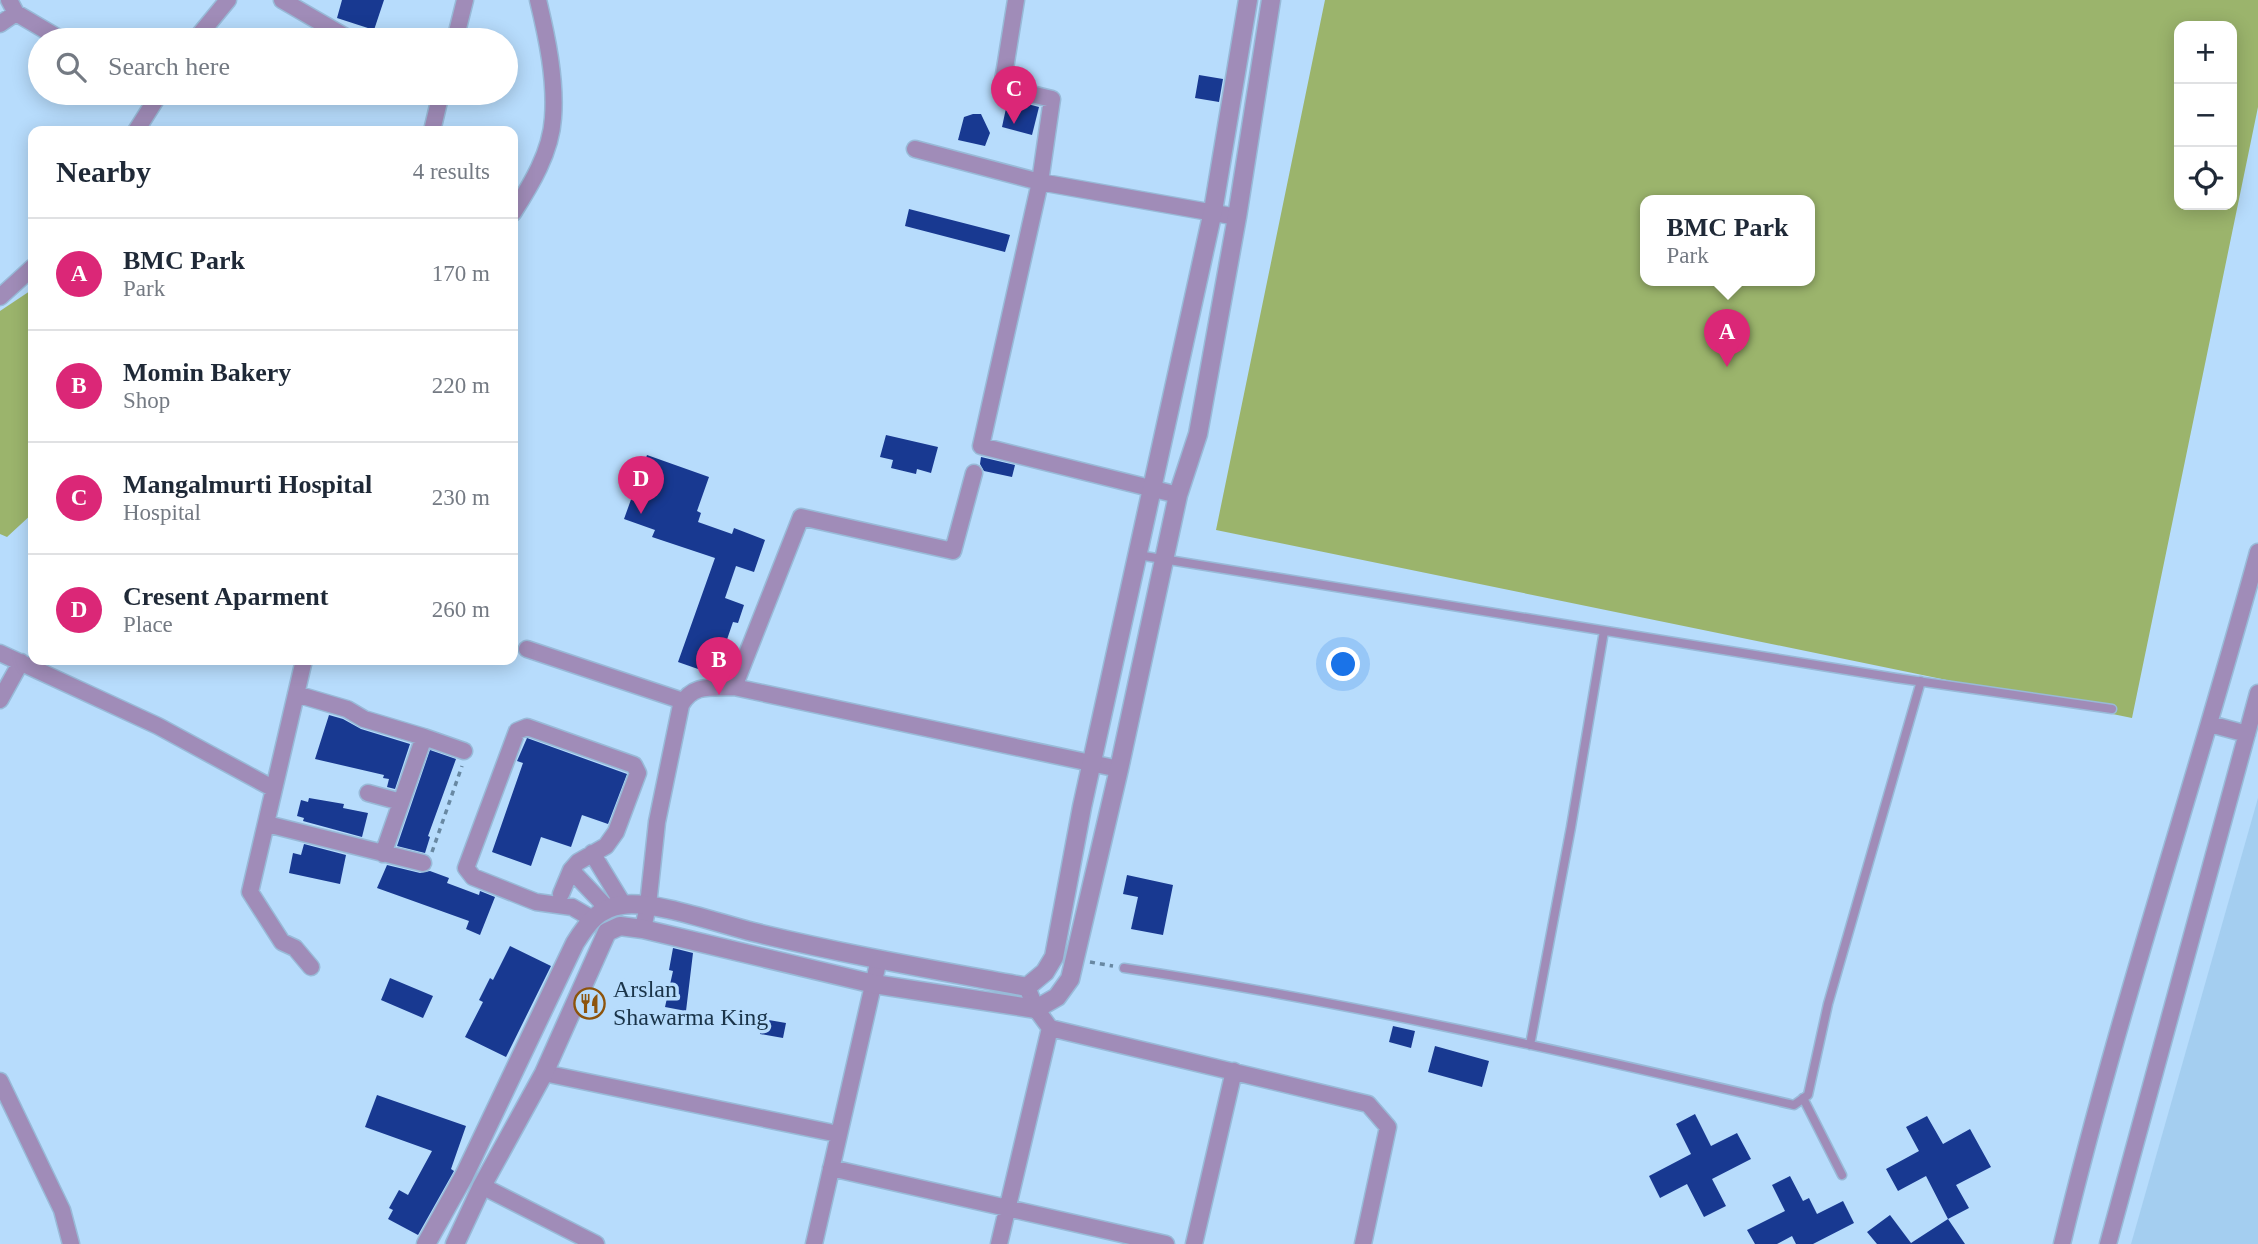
<!DOCTYPE html>
<meta charset="utf-8">
<style>
:root{--surface:#fff;--page:#f2f2f3;--text:#1f2937;--muted:#747a83;--line:#e0e1e3;--accent:#db2777}
body{margin:0;font-family:Georgia,serif;background:var(--page);color:var(--text)}
.controls{position:absolute;right:21px;top:21px;display:grid;overflow:hidden;border-radius:14px;box-shadow:0 4px 18px #0003}
.controls button{width:63px;height:63px;display:grid;place-items:center;padding:0;border:0;border-bottom:2px solid var(--line);background:var(--surface);color:var(--text);font:35px sans-serif}
.you{position:absolute;left:1344px;top:665px;width:24px;height:24px;margin:-18px;border:5px solid #fff;border-radius:50%;background:#1a73e8;box-shadow:0 0 0 10px #1a73e833}
.badge{display:grid;place-items:center;width:46px;height:46px;border-radius:50%;background:var(--accent);color:#fff;font-size:23px;font-weight:700}
.pin{position:absolute;translate:-50% -58px;filter:drop-shadow(0 2px 4px #0008)}
.pin::after{content:'';position:absolute;top:37px;width:24px;height:21px;background:inherit;clip-path:polygon(0 0,100% 0,50% 100%)}
.popup{position:absolute;left:1640px;top:195px;width:175px;height:91px;box-sizing:border-box;display:grid;place-content:center;border-radius:14px;background:var(--surface);filter:drop-shadow(0 2px 5px #0005);font-size:23px;white-space:nowrap;color:var(--muted)}
.popup b{font-size:26px;color:var(--text)}
.popup::after{content:'';position:absolute;left:50%;top:100%;margin-left:-14px;border:14px solid transparent;border-top-color:var(--surface)}
.list{margin:0;padding:0;list-style:none}
h2{display:flex;justify-content:space-between;align-items:center;height:91px;margin:0;padding:0 28px;font-size:30px}
h2 small{font-size:23px;font-weight:400;color:var(--muted)}
.list li{display:grid;grid-template-columns:46px 1fr auto;gap:21px;align-items:center;box-sizing:border-box;height:112px;padding:0 28px;border-top:2px solid var(--line)}
.list b{display:block;font-size:26px;white-space:nowrap}
.list p{margin:0;font-size:23px;white-space:nowrap;color:var(--muted)}
.list em{font-size:23px;font-style:normal;color:var(--muted)}
.icon{flex:none;width:38px;height:38px;fill:none;stroke:currentColor;stroke-width:2;stroke-linecap:round;stroke-linejoin:round}
.map{position:relative;flex:none;width:2258px;height:1244px;overflow:hidden}
.search{position:absolute;background:var(--surface);box-shadow:0 4px 18px #0003;left:28px;top:28px;width:490px;height:77px;display:flex;align-items:center;gap:18px;box-sizing:border-box;padding:0 24px;border-radius:38px;color:var(--muted);font-size:26px}
.panel{position:absolute;background:var(--surface);box-shadow:0 4px 18px #0003;left:28px;top:126px;width:490px;height:539px;border-radius:14px}
.map>svg:first-child{display:block}
.built{fill:#a4cef0}
.green{fill:#9bb46c;fill-rule:evenodd}
.building{fill:#183991}
.lines{fill:none;stroke-linecap:round;stroke-linejoin:round}
.service-casing{stroke:#98bad8;stroke-width:11}
.minor-casing{stroke:#98bad8;stroke-width:19}
.tertiary-casing{stroke:#98bad8;stroke-width:21}
.path{stroke:#6888a2;stroke-width:3.5;stroke-dasharray:5 5;stroke-linecap:butt}
.service{stroke:#a08cb8;stroke-width:8}
.minor{stroke:#a08cb8;stroke-width:16}
.tertiary{stroke:#a08cb8;stroke-width:18}
.labels{text-anchor:middle;stroke-width:7;stroke-linejoin:round;paint-order:stroke}
.poi-label{font-size:24px;fill:#1a3449;stroke:#b7dcfc;text-anchor:start}
</style>
<div class="map">
<svg width="2258" height="1244" viewBox="0 0 2258 1244">
<rect width="100%" height="100%" fill="#b7dcfc"/>
<!-- built -->
<path class="built" d="M2258 798V1244H2131Z"/>
<!-- green -->
<path class="green" d="M1325 0H2258V107L2132 718 1216 530ZM2179 26H2232V205H2179ZM1645 201H1809V281H1645Z
M33 289V513L7 537 0 534V311Z"/>
<!-- building -->
<path class="building" d="M342 0H384L374 30 337 18Z
M1199 75 1223 79 1219 102 1195 98Z
M1008 99 1039 107 1032 135 1002 127Z
M973 114H981L990 133 985 146 958 140 964 117Z
M909 209 1010 235 1005 252 905 226Z
M886 435 938 447 931 473 917 469 916 474 891 468 893 460 880 457Z
M647 455 709 477 697 511 701 513 698 522 732 534 734 528 765 540 754 572 736 566 725 598 744 605 738 623 733 622 720 660 704 654 698 669 678 662 715 558 652 537 655 530 624 519Z
M981 457 1015 465 1012 477 984 471 980 464Z
M329 715 343 719 361 729 410 744 395 789 387 787 389 779 383 778 384 775 315 759Z
M527 738 627 774 608 824 582 815 571 847 541 837 531 866 492 852 523 763 517 761Z
M430 750 456 759 428 836 430 837 425 853 397 846Z
M309 798 344 804 343 808 368 813 362 837 303 821 304 818 297 816 301 800 308 802Z
M304 844 346 855 340 884 289 873 293 853 301 855Z
M387 865 420 873 430 871 449 878 447 883 479 895 480 891 495 897 480 935 466 929 469 921 377 888Z
M1127 875 1173 885 1163 935 1131 929 1138 897 1123 894Z
M510 946 551 966 506 1057 465 1037 483 1002 479 1000 490 978 493 980Z
M673 948 693 953 686 1011 665 1007 673 971 669 970Z
M390 978 433 996 423 1018 381 1000Z
M763 1019 786 1023 783 1038 760 1034Z
M1393 1026 1415 1031 1411 1048 1389 1042Z
M1435 1046 1489 1061 1482 1087 1428 1072Z
M377 1095 466 1126 451 1169 454 1171 418 1235 388 1219 393 1210 389 1208 399 1190 408 1195 432 1151 365 1127Z
M1695 1114 1711 1146 1737 1133 1751 1159 1712 1179 1726 1206 1704 1217 1687 1184 1660 1198 1649 1176 1691 1154 1676 1124Z
M1927 1116 1943 1144 1970 1129 1991 1167 1956 1185 1969 1208 1948 1219 1965 1244H1877L1867 1232 1890 1215 1911 1243 1948 1219 1926 1176 1898 1191 1886 1169 1919 1151 1906 1127Z
M1790 1176 1803 1201 1809 1198 1817 1214 1843 1201 1854 1223 1813 1244H1796L1792 1236 1777 1244H1755L1747 1230 1785 1211 1772 1185Z"/>
<g class="lines">
<defs>
<path id="service" d="M1138 555 1896 678 2112 709
M1124 968C1349 1002 1572 1053 1794 1105L1808 1095 1828 1004 1921 681
M1530 1045 1571 827 1604 631
M1803 1098 1842 1175"/>
<path id="minor" d="M9 0 16 13 62 40
M282 0 351 40
M0 24 16 13
M195 40 228 0
M455 40 465 0
M136 131 160 93
M432 131 441 93
M915 149 1040 182 1052 99 1002 87 1016 0
M513 213C531 185 551 152 553 118 556 80 547 37 538 0
M0 297 33 267
M974 473 953 551 801 517 734 687 1119 769
M1178 495 981 446 1040 182 1237 217
M527 649 683 701
M0 653 158 726 274 789
M304 660 250 892 282 942 295 948 311 967
M296 694 347 709 364 719 424 737 383 854
M0 700 21 662
M2210 724 2247 734
M424 737 464 751
M368 793 401 802
M267 824 423 863
M592 853 623 904
M571 870 608 909
M561 894 571 870 578 862 606 846 616 832 638 773 634 765 527 727 517 731 466 868 473 877 536 902 572 907 591 918
M643 929 648 905 657 822 681 705C693 683 712 688 734 687
M1027 987 1036 1009 1050 1028 1368 1104 1388 1127 1363 1244
M544 1073 838 1134
M0 1081 62 1210 71 1244
M831 1168 1166 1244
M482 1186 596 1244
M814 1244 879 959
M999 1244 1050 1028
M1194 1244 1234 1071
M2062 1244C2118 1011 2195 783 2258 552
M2108 1244 2258 693"/>
<path id="tertiary" d="M426 1244 464 1176 575 943C587 924 598 908 622 905 654 900 720 924 753 932 843 954 935 970 1027 987L1045 972 1054 957 1082 807 1213 211 1248 0
M455 1244 482 1186 544 1073 607 932 620 926 643 929 874 984 1036 1009 1057 997 1070 979 1119 769 1178 495 1198 434 1237 217 1271 0"/>
</defs>
<!-- service casing -->
<use href="#service" class="service-casing"/>
<!-- minor casing -->
<use href="#minor" class="minor-casing"/>
<!-- tertiary casing -->
<use href="#tertiary" class="tertiary-casing"/>
<!-- path -->
<path class="path" d="M432 852 462 766
M1090 962 1113 966"/>
<!-- service -->
<use href="#service" class="service"/>
<!-- minor -->
<use href="#minor" class="minor"/>
<!-- tertiary -->
<use href="#tertiary" class="tertiary"/>
</g>
<!-- icons -->
<defs>
<symbol id="restaurant-ring" viewBox="-11 -11 22 22"><circle r="9.5" fill="#b7dcfc" stroke="#8d540c" stroke-width="1.5"/><path d="M-5-6h1v4h1v-4h1v4h1v-4h1v5L-1.5 .5V6h-2V.5L-5-1ZM5-6V6H3V1.5H1.5Q1.5-4 5-6Z" fill="#8d540c"/></symbol>
</defs>
<g fill-rule="evenodd">
<use href="#restaurant-ring" x="572" y="986" width="35" height="35"/>
</g>
<g class="labels">
<!-- poi labels -->
<g class="poi-label">
<text x="613" y="997">Arslan<tspan x="613" dy="28">Shawarma King</tspan></text>
</g>
</g>
</svg>
<div class="controls">
<button>+</button>
<button>−</button>
<button><svg class="icon" aria-label="locate" viewBox="0 0 24 24"><circle cx="12" cy="12" r="6"/><path d="M12 2v4M12 18v4M2 12h4M18 12h4"/></svg></button>
</div>
<div class="you"></div>
<div class="pin badge" style="left:1727px;top:367px">A</div>
<div class="popup"><b>BMC Park</b>Park</div>
<div class="pin badge" style="left:719px;top:695px">B</div>
<div class="pin badge" style="left:1014px;top:124px">C</div>
<div class="pin badge" style="left:641px;top:514px">D</div>
<div class="search"><svg class="icon" aria-label="search" viewBox="0 0 24 24"><circle cx="10" cy="10" r="6"/><path d="M15 15l6 6"/></svg>Search here</div>
<section class="panel">
<h2>Nearby<small>4 results</small></h2>
<ul class="list">
<li><span class="badge">A</span><div><b>BMC Park</b><p>Park</p></div><em>170 m</em></li>
<li><span class="badge">B</span><div><b>Momin Bakery</b><p>Shop</p></div><em>220 m</em></li>
<li><span class="badge">C</span><div><b>Mangalmurti Hospital</b><p>Hospital</p></div><em>230 m</em></li>
<li><span class="badge">D</span><div><b>Cresent Aparment</b><p>Place</p></div><em>260 m</em></li>
</ul>
</section>
</div>
